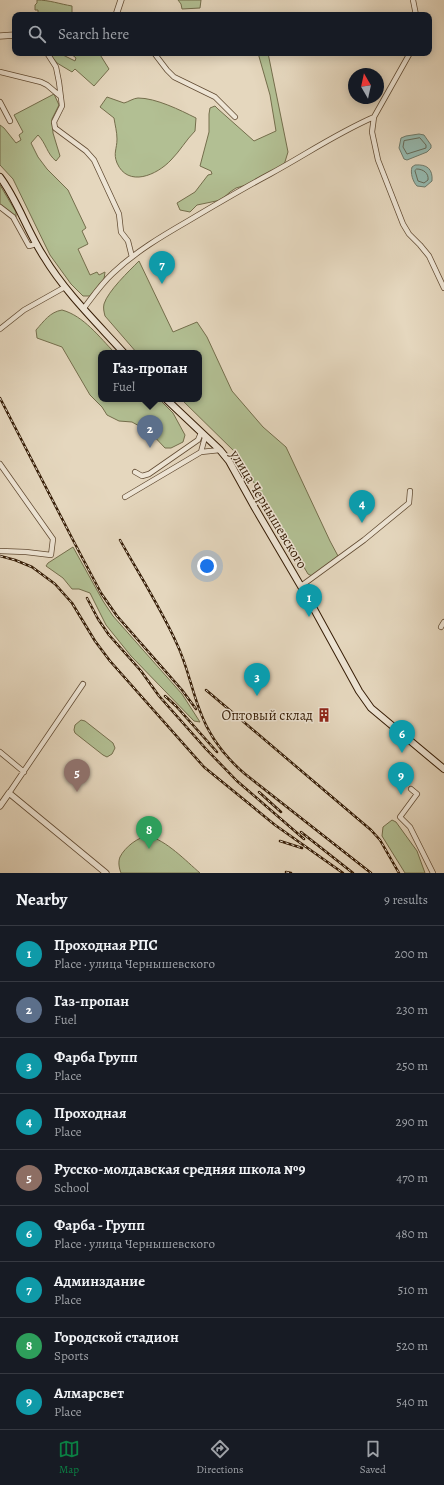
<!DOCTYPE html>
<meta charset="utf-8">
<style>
:root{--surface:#171b24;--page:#20242c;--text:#f1f3f6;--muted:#9ea1a6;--line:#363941;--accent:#0b8043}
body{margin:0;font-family:Alegreya,serif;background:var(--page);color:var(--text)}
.compass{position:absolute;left:348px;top:68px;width:36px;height:36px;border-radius:50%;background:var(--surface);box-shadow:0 2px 10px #0003;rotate:351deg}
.you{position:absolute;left:207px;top:566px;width:14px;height:14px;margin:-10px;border:3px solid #fff;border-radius:50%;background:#1a73e8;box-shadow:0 0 0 6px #1a73e833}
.badge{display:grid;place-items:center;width:26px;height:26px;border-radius:50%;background:var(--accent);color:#fff;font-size:13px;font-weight:700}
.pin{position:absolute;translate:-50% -33px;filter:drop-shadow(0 1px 2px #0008)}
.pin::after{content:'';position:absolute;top:21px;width:14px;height:12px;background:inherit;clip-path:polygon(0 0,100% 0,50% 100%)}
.popup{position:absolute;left:98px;top:350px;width:104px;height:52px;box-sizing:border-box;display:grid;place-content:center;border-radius:8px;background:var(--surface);filter:drop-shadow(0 1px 3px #0005);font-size:13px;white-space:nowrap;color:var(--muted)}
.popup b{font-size:15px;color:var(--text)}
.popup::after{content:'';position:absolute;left:50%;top:100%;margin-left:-8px;border:8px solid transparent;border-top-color:var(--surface)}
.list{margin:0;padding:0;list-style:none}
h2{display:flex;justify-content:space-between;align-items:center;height:52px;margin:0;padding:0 16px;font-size:17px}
h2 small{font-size:13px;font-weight:400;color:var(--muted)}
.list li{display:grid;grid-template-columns:26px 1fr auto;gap:12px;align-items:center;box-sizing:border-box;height:56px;padding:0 16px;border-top:1px solid var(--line)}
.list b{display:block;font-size:15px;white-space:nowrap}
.list p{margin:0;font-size:13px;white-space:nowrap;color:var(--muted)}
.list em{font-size:13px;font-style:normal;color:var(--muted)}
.icon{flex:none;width:22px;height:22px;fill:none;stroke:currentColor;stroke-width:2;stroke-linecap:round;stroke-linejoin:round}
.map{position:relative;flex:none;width:444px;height:873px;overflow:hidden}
.search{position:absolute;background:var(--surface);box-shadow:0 2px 10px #0003;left:12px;right:12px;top:12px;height:44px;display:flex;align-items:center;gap:10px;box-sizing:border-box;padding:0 14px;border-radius:8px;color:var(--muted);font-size:15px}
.sheet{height:556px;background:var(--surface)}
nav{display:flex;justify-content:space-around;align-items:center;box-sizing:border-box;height:56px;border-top:1px solid var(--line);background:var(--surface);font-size:11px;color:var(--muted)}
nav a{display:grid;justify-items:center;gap:2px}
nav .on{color:var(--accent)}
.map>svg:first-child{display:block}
.green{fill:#b2bf93;stroke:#746e4c}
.water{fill:#96bab0;stroke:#6f7b6c}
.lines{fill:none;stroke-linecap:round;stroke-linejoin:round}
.shore{stroke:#666b5a;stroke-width:1}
.minor-casing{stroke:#614b33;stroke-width:6}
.tertiary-casing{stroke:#614b33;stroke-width:7}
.secondary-casing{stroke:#351c05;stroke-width:8}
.minor{stroke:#eee5d5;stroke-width:4.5}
.tertiary{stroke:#eee5d5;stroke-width:5.5}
.secondary{stroke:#eee5d5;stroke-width:6}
.rail-casing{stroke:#351c05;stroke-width:2.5}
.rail{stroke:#eee5d5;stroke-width:1;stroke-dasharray:3;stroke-linecap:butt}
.labels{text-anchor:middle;stroke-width:3;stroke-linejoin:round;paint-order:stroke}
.street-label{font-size:14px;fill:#351c05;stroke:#eee5d5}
.poi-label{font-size:14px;fill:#351c05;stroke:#eee5d5;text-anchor:end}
</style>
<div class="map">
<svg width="444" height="873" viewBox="0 0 444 873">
<rect width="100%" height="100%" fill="#e5d7be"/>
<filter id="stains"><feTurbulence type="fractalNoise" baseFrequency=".005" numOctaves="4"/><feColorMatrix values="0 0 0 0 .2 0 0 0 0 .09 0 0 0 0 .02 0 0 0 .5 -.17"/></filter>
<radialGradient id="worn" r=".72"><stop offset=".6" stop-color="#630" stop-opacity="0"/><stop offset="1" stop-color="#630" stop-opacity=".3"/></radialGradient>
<!-- green -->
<path class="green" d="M37 0C49 0 60 4 72 6V15H38V10H35V5L37 3Z
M178 0H201L200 8 182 9 181 4Z
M49 53H59L75 61 76 58 70 53H99L109 69 94 86 75 69 72 72 57 63Z
M258 53H268L288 152 284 165 253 183 236 188 230 192 221 200 197 205 190 212 180 210 177 203 195 192 208 175 212 174 211 171 200 166 209 132V114L210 108 215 106 218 109 254 141 276 131 270 95Z
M54 94 59 105 52 119 53 133 60 156 56 161C47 154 46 143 38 135L31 143 38 157 47 169 68 190 86 228 82 231 88 244 78 249 90 275 97 272 99 275 105 272 104 279 90 296H83L71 284 50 255 13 179 0 165V125L4 128 16 143 21 140 19 135 23 132 14 115Z
M107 97 124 103C128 102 134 98 138 98 156 98 180 110 196 118L195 131C186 140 180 151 171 160 157 175 128 188 117 163 113 153 117 149 117 139 117 132 115 125 114 118L100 107Z
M0 185 16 212V217H13L0 207Z
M139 261 173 332 197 322 207 337 232 391 263 427 286 447 330 541 338 556 312 576 308 574 237 454 181 399H199V353H137L105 316C104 312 103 308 104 304 108 291 129 271 139 261Z
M62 310C84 316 99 337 115 353H101V399H159L173 413 185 435 183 442 171 448H165L150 432 132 422 119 421 107 415 102 407 90 395 62 347 37 338 36 330C44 321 50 312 62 310Z
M73 547 103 601 113 616 182 694 200 722 194 721 131 656 106 625 90 593 79 589H72L63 578 46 566 48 563Z
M81 720 85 721 113 743 115 748 112 754 107 757 103 755 75 733 74 730 75 725Z
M392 820 396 822 417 851 425 873H405L382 836 383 827Z
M148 836C166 840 186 861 200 873H121C119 868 118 862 120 857 125 847 138 837 148 836Z"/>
<!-- water -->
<path class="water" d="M419 134 424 135 431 145V148L427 152 407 160 404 159 399 148 401 138 406 136Z
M415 165C427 164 433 169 432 181L425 187 417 186C413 182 410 173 412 167Z"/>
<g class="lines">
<!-- shore -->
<path class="shore" d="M420 138 426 145V148L407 154 403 147 404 141Z
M417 169C423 169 429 173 428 180L424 183 418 181 415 171Z"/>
<defs>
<path id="minor" d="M413 0 416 15
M47 53 56 67 59 82 62 106 54 122 55 128 86 151 94 160 119 214 121 232 128 241 132 257
M154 53 167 70 174 77 215 97 235 117
M410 53 374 117 372 132 378 160 403 224 409 234 420 245 429 256 444 288
M0 72 41 82 47 85 60 96
M0 102 10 121
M0 207 13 217 29 246 36 244
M84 308C93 296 102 283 113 273 135 252 162 236 188 221 215 205 242 189 270 174 305 155 337 133 374 117
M0 329 24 310 65 287
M201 452 205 437
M0 464 53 539 51 555 26 552 0 551
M135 472 142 476 149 474 198 440 201 433
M125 497 201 452 220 450
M301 586 364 540 409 503 410 491
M441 627 444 622
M0 752 24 772
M411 789 417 794 400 817 410 827 433 873
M9 793 83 684"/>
<path id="tertiary" d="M116 15 121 0
M0 36 15 35
M0 806 9 793 106 873"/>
<path id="secondary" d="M0 177C18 201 27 231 44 257 65 292 96 322 124 353
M166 399 220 450 229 461 255 508 309 600 359 691 371 708 444 769"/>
</defs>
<!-- minor casing -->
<use href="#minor" class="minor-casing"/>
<!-- tertiary casing -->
<use href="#tertiary" class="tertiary-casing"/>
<!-- secondary casing -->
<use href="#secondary" class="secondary-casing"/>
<!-- minor -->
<use href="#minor" class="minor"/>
<!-- tertiary -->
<use href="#tertiary" class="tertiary"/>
<!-- secondary -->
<use href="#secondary" class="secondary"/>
<defs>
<path id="rail" d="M0 398 74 542 101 593 117 616 182 690 196 709
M120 540C139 574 160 607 176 642 187 664 191 688 200 711 209 736 225 757 245 774L371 873
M0 556 15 560 32 567 55 584 72 603 95 641 110 661 204 767 275 825 343 873
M87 598 98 619 109 635 141 671 159 696 206 749 237 781 304 839
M206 690 371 830 380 840 399 873
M165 696 176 706 217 752
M259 792 281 812
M301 832 353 873
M280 841 302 848
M286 872 291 873"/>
</defs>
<!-- rail casing -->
<use href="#rail" class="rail-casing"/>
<!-- rail -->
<use href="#rail" class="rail"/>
</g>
<!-- icons -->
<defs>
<symbol id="building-bare" viewBox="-9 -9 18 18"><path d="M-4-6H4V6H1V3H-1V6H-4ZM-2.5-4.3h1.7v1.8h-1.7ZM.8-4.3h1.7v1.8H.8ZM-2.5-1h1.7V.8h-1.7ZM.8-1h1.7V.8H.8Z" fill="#8f2418" stroke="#eee5d5" stroke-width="2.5" paint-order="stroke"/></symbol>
</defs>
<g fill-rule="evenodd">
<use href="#building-bare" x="314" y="705" width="20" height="20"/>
</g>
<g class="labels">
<!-- street labels -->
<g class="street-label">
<text transform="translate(269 509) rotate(59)" y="5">улица Чернышевского</text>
</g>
<!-- poi labels -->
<g class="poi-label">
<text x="313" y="720">Оптовый склад</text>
</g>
</g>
<rect width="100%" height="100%" filter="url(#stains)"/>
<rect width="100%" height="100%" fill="url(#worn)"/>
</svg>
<svg class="compass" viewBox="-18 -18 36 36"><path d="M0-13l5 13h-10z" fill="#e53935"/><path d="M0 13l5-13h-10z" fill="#9ea1a6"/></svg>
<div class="you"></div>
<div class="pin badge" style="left:309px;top:617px;background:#0f9aa8">1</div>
<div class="pin badge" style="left:150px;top:448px;background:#5c6f8a">2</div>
<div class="popup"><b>Газ-пропан</b>Fuel</div>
<div class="pin badge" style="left:257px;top:696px;background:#0f9aa8">3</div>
<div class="pin badge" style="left:362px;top:523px;background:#0f9aa8">4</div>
<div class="pin badge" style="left:77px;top:792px;background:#8d6e63">5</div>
<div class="pin badge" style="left:402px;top:753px;background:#0f9aa8">6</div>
<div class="pin badge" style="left:162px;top:284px;background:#0f9aa8">7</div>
<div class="pin badge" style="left:149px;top:849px;background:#2e9e5b">8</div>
<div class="pin badge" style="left:401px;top:795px;background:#0f9aa8">9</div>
<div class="search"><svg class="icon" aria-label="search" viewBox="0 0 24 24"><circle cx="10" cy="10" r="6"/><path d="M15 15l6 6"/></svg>Search here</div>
</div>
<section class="sheet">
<h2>Nearby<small>9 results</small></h2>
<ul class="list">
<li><span class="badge" style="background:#0f9aa8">1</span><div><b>Проходная РПС</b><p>Place · улица Чернышевского</p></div><em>200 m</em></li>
<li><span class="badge" style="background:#5c6f8a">2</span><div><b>Газ-пропан</b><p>Fuel</p></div><em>230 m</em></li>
<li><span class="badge" style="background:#0f9aa8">3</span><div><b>Фарба Групп</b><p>Place</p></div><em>250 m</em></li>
<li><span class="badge" style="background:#0f9aa8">4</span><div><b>Проходная</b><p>Place</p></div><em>290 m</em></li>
<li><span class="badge" style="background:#8d6e63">5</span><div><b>Русско-молдавская средняя школа №9</b><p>School</p></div><em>470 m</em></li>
<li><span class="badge" style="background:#0f9aa8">6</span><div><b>Фарба - Групп</b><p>Place · улица Чернышевского</p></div><em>480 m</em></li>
<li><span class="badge" style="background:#0f9aa8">7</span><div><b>Админздание</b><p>Place</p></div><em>510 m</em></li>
<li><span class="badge" style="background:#2e9e5b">8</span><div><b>Городской стадион</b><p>Sports</p></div><em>520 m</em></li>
<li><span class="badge" style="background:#0f9aa8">9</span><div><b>Алмарсвет</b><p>Place</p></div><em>540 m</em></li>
</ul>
</section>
<nav>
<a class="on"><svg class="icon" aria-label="map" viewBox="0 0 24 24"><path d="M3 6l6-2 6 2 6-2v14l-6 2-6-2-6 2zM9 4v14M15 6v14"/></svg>Map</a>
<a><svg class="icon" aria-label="directions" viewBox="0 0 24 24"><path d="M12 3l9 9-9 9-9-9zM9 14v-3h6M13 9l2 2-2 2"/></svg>Directions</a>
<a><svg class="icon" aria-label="saved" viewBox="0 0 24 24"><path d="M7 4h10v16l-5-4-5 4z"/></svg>Saved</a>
</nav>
